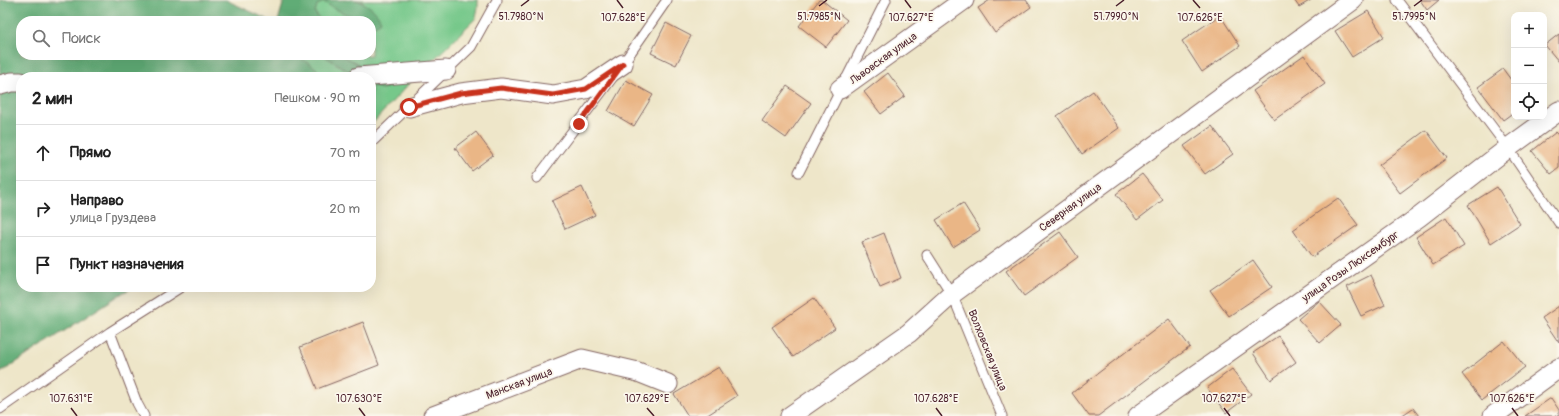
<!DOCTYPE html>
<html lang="ru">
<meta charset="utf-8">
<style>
:root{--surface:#fff;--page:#f2f2f2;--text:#222;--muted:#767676;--line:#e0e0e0}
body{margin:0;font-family:Pangolin,sans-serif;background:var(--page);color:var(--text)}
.controls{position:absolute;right:12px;top:12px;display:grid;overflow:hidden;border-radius:8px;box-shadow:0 4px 16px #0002}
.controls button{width:36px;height:36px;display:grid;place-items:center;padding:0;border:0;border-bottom:1px solid var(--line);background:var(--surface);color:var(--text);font:20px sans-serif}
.stop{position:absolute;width:12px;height:12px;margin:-9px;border:3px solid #c8321e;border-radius:50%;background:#fff}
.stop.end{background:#c8321e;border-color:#fff;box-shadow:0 1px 4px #0008}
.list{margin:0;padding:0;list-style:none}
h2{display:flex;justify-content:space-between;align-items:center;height:52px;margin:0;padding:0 16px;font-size:17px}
h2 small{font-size:13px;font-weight:400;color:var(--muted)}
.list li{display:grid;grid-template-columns:26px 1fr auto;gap:12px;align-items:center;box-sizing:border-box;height:56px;padding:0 16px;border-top:1px solid var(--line)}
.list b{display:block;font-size:15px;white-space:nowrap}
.list p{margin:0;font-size:13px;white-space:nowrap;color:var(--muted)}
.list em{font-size:13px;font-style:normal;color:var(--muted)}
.icon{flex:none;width:22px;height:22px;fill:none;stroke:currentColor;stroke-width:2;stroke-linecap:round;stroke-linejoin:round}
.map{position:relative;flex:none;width:1559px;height:416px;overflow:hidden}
.search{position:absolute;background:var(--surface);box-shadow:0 4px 16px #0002;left:16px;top:16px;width:360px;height:44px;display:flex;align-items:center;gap:10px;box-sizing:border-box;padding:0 14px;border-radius:16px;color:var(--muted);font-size:15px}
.panel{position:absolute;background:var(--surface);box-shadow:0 4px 16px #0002;left:16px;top:72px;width:360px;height:220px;border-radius:16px}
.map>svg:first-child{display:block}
.green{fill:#76c88a;stroke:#60745a}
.forest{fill:#60ac76;stroke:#556650}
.building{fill:#eab686}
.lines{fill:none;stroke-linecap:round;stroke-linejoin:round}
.lane-casing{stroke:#836562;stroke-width:11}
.street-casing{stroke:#836562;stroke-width:21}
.lane{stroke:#fff;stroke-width:9}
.street{stroke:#fff;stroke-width:19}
.route{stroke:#c8321e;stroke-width:5}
.ticks{fill:none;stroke:#4a1f2b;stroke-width:1.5}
.labels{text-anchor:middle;stroke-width:3.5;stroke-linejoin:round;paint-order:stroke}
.street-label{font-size:11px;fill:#4a1f2b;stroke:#fbf7ec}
.ticks-label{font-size:10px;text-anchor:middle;fill:#4a1f2b;stroke:#fbf7ec;stroke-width:3.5;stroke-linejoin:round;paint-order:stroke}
</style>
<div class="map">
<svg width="1559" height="416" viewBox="0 0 1559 416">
<rect width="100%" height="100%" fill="#fbf7ec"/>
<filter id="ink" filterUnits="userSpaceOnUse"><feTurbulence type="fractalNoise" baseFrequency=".025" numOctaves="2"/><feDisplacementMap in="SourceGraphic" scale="8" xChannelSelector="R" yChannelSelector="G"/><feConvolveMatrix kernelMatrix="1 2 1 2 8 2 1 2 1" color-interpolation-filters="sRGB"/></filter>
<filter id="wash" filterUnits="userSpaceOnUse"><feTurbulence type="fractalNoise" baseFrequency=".012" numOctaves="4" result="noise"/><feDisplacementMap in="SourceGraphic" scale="16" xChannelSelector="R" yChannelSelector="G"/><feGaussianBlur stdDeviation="0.9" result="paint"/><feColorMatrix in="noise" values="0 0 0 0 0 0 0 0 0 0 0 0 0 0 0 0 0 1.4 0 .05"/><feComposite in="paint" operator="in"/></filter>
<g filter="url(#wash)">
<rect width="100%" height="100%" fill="#eee6c9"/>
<!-- green -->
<path class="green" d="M355 0H478V7L476 18 405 88 371 125V85L382 89 380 69 360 65 341 55H371V25L375 26 363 2Z
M324 2C337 11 349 14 363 21H321L315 13 316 5Z
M296 55H323L357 77H321V74Z"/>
<!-- forest -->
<path class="forest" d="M0 0H226L271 21H21V55H296L316 68 321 77H21V287H134L124 292 0 373Z
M284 0H355C367 3 376 10 381 21L375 26 371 25V21C357 21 336 10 324 2L317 5 315 13 321 21H278Z
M323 55H341L360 65 380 69 392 79 389 87 382 89 372 86Z"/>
<g id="blocks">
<!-- building -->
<path class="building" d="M819 0H822L847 20 826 47 799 26Z
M990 0H1026L1031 7 995 33 978 8Z
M1294 0H1311L1299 7Z
M1420 0H1439L1427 10Z
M1368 11 1384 37 1352 57 1335 31Z
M1220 15 1240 46 1202 72 1182 41Z
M666 23 691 36 676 65 651 53Z
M1559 34V62L1545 45Z
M1304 55 1325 84 1274 120 1253 91Z
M1503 69 1514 84V112L1503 120 1478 87Z
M888 73 905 96 881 114 864 92Z
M626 80 653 95 634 126 608 111Z
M787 86 811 103 786 138 762 121Z
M1093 91 1119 128 1082 154 1057 116Z
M1212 126 1233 154 1205 174 1184 146Z
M1426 130 1447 158 1400 193 1379 165Z
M476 132 493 155 472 171 455 148Z
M1556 132 1559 135V168L1551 174 1532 151Z
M1142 174 1163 200 1137 220 1116 194Z
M582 187 595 215 565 229 552 201Z
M1497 187 1520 224 1491 243 1468 205Z
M1338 198 1358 225 1312 257 1293 230Z
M963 203 980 230 953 247 936 220Z
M1446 217 1464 246 1433 265 1416 237Z
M1060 232 1078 257 1024 296 1006 271Z
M884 233 901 278 880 287 862 242Z
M1253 260 1272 287 1229 316 1210 290Z
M1371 275 1385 305 1361 316 1347 287Z
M814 298 835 328 793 357 772 327Z
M1319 301 1341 325 1320 343 1298 319Z
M1559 306V343L1542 318Z
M1169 319 1190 347 1098 416H1089L1072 393Z
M363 322 379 365 317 389 300 347Z
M1278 336 1296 362 1271 380 1253 353Z
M1504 341 1525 367 1482 400 1462 374Z
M719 367 737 396 706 416H688L674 394Z
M1232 369 1251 394 1226 413 1207 388Z
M1551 398 1559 410V416H1525Z
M1413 408 1419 416H1401Z"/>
</g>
</g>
<g filter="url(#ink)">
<use href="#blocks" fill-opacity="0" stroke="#836562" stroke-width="1"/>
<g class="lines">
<defs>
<path id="lane" d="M1397 0 1508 148 1559 223
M622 65 667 0
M371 143 471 47 497 0
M799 172 886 0
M537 178 613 77
M927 255 953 296
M952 294 1002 416
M110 332 137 403 144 416
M0 409 110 332 181 287"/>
<path id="street" d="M358 77 446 70
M0 85 12 82H21
M840 89 964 0
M409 107 461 93 501 88 553 95 586 89 623 64
M433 416 582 359 638 372 668 384
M790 416 909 333 952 294 1353 0
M1138 416 1419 217 1508 148 1559 111
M1493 416 1559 368"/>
</defs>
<!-- lane casing -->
<use href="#lane" class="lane-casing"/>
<!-- street casing -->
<use href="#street" class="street-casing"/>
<!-- lane -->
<use href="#lane" class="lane"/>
<!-- street -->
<use href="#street" class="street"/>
</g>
</g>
<g class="lines" filter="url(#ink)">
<!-- route -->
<path class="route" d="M409 107 461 93 501 88 553 95 586 89 623 64 579 124"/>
</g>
<!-- ticks -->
<path class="ticks" d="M617 0 623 8M905 0 911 8M1193 0 1200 8M521 6 529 0M819 6 827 0M1116 6 1124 0M1414 6 1422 0M71 408 77 416M359 408 365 416M647 408 654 416M936 408 942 416M1224 408 1230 416M1512 408 1518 416"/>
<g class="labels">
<!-- street labels -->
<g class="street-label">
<text transform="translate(883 58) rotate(-36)" y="4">Львовская улица</text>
<text transform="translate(1070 207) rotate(-36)" y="4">Северная улица</text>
<text transform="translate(1350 266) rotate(-35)" y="4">улица Розы Люксембург</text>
<text transform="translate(988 350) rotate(68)" y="4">Волховская улица</text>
<text transform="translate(519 383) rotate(-21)" y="4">Манская улица</text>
</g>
</g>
<g class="ticks-label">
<text x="521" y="20">51.7980°N</text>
<text x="819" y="20">51.7985°N</text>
<text x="1116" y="20">51.7990°N</text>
<text x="1414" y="20">51.7995°N</text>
<text x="623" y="21">107.628°E</text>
<text x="911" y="21">107.627°E</text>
<text x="1200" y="21">107.626°E</text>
<text x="71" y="402">107.631°E</text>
<text x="359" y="402">107.630°E</text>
<text x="647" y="402">107.629°E</text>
<text x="936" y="402">107.628°E</text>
<text x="1224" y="402">107.627°E</text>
<text x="1512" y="402">107.626°E</text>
</g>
</svg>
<div class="controls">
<button>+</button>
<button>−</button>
<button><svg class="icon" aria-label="locate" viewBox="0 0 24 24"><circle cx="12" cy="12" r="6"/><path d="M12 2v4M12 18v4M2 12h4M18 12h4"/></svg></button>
</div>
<div class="stop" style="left:409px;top:107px"></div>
<div class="stop end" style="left:579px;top:124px"></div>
<div class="search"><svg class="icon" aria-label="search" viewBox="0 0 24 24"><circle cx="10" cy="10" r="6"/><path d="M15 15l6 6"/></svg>Поиск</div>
<section class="panel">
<h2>2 мин<small>Пешком · 90 m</small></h2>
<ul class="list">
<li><svg class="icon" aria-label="ahead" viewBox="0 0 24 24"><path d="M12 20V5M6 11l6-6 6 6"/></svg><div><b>Прямо</b></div><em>70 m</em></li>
<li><svg class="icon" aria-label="right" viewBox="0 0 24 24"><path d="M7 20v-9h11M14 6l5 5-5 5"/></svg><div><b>Направо</b><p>улица Груздева</p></div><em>20 m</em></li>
<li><svg class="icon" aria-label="arrive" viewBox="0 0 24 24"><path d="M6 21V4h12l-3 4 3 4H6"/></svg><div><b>Пункт назначения</b></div></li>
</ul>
</section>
</div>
